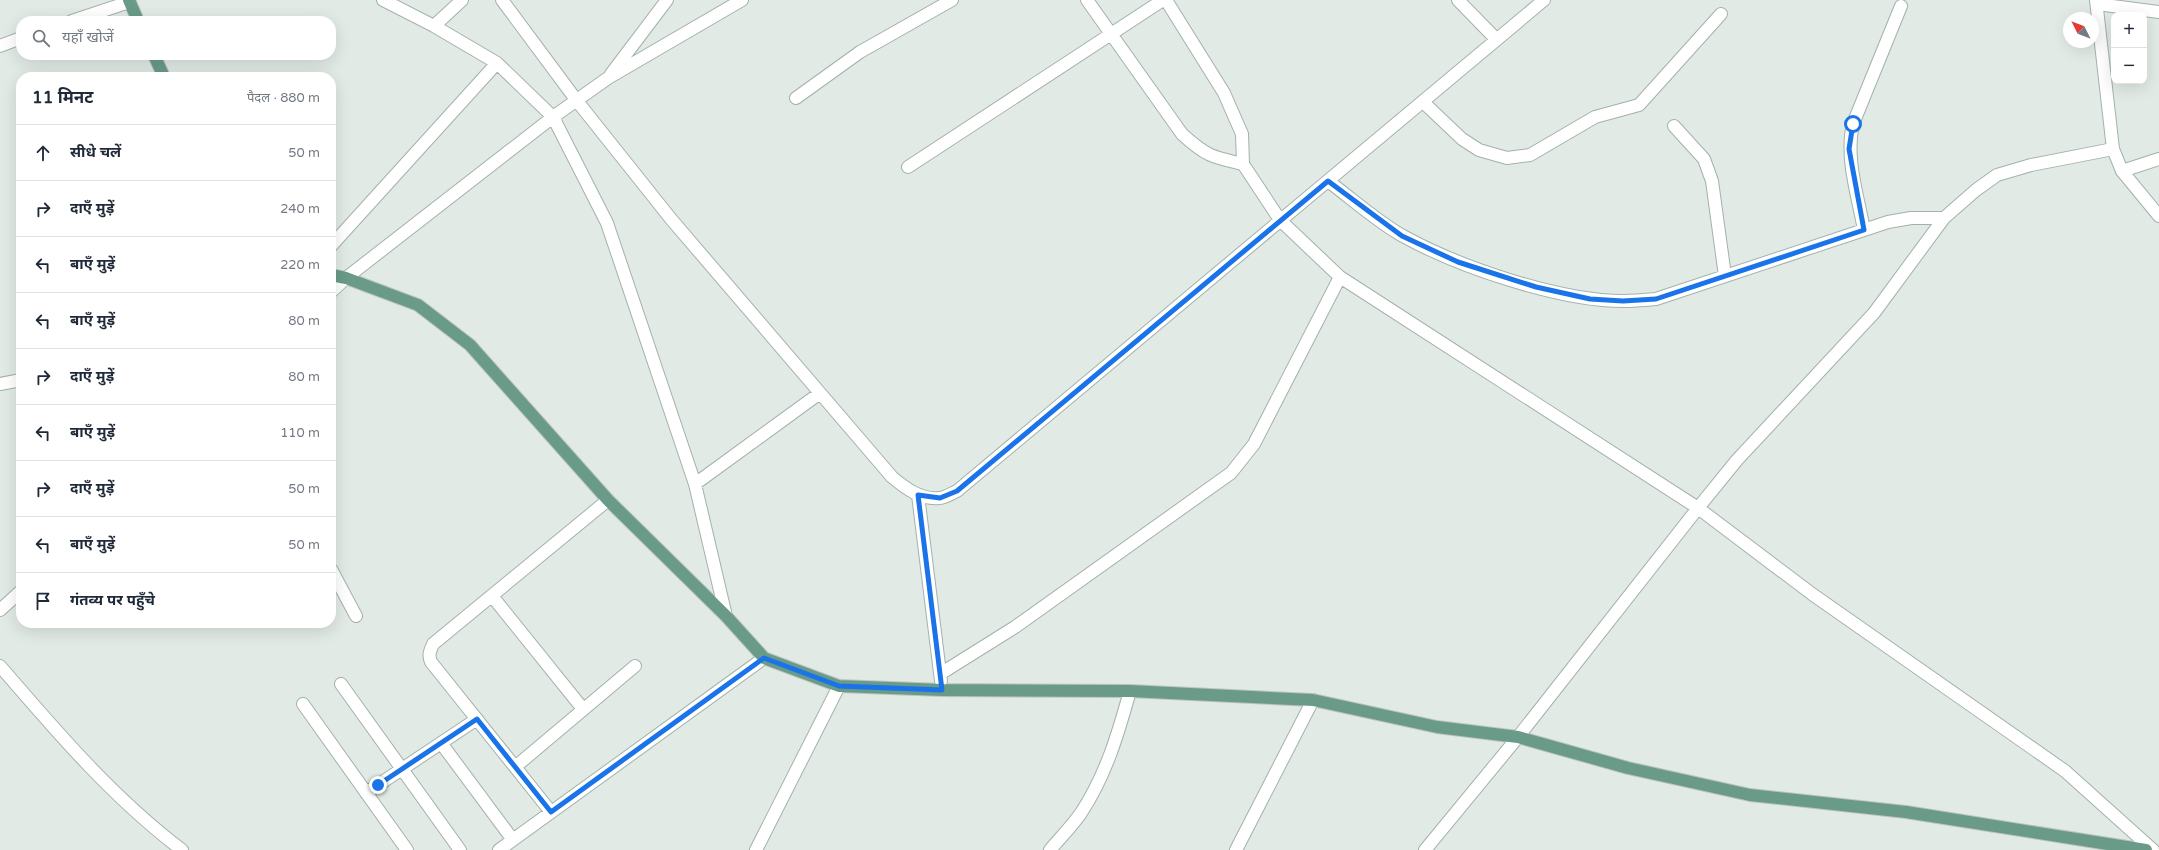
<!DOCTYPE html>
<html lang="hi">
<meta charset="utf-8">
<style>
:root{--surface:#fff;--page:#f2f2f3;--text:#1f2937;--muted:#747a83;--line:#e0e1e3}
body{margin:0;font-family:"Varela Round","Noto Sans Devanagari",sans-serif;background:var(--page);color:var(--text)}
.controls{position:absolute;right:12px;top:12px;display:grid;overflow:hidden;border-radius:8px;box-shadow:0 4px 16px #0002}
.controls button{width:36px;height:36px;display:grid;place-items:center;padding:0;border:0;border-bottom:1px solid var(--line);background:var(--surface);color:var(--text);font:20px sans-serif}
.compass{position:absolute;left:2063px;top:12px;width:36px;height:36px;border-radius:50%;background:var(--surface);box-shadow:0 4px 16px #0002;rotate:312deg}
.stop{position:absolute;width:12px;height:12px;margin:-9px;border:3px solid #1a73e8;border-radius:50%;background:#fff}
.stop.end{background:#1a73e8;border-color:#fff;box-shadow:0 1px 4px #0008}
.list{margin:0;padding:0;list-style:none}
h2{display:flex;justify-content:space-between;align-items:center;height:52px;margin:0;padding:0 16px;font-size:17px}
h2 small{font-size:13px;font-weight:400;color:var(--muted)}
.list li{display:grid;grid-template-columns:26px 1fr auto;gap:12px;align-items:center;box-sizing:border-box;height:56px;padding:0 16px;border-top:1px solid var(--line)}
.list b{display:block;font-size:15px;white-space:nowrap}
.list em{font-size:13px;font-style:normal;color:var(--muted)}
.icon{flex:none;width:22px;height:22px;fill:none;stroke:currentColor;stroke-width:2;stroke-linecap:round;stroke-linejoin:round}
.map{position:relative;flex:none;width:2159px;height:850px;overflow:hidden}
.search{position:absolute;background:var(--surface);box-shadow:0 4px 16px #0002;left:16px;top:16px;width:320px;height:44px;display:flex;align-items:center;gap:10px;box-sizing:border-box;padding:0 14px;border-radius:16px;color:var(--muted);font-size:15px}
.panel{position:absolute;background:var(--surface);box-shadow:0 4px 16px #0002;left:16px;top:72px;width:320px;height:556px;border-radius:16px}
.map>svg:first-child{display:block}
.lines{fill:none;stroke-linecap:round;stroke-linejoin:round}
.minor-casing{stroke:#a4b1ab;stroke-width:14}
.tertiary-casing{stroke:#a4b1ab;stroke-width:14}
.primary-casing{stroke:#bdc4c1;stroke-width:14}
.minor{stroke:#fff;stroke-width:12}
.tertiary{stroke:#fff;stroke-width:12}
.primary{stroke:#6a9b89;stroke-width:12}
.route{stroke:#1a73e8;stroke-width:5}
</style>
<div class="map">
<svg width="2159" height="850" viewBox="0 0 2159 850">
<rect width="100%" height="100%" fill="#e1eae5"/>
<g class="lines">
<defs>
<path id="minor" d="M383 0 434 26 497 63 553 117 607 223 695 484 726 616
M502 0 577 101 671 219 892 477C905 488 921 500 939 498 945 498 952 493 957 491L1544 0
M1087 0 1182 134C1206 156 1212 157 1243 164L1280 220 1340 277 1698 508 1812 594 2065 771 2153 850
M1166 0 1224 93 1242 134 1243 164
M1458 0 1496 39
M2097 4 2159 12
M72 21 129 2
M434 26 462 0
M0 46 21 38
M611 74 667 0
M796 98 860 52 952 0
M1423 102 1462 139 1479 150 1507 158 1530 155 1595 117 1639 105 1721 14
M1674 126 1704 159 1712 181 1725 276
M908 167 1163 0
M2122 171 2159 159
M1328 181C1351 198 1379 223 1403 236 1459 267 1559 301 1623 301 1634 301 1645 300 1656 299L1888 222 1911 218H1944
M1864 230C1858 196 1845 158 1853 124L1901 6
M331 246 497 63
M331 292 346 278 553 117 608 78 742 0
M0 384 21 380
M695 484 820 393
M918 495 941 681
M331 569 356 616
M492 596 583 709
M0 610 21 591
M0 666C56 731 113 798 182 850
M940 674 1015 627 1231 473 1254 444 1340 277
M341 684 460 850
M303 704 407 850
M441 743 513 840
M515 767 635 666
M366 793 477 719
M551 812 431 662C428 655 430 651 433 644L608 500
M499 850 764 658
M756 850 839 686
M1050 850C1060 838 1072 826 1081 813 1106 775 1118 734 1130 691
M1236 850 1313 700
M1425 850 1518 737 1698 508 1737 460 1874 313 1944 218 1976 190 1997 175 2031 165 2113 149"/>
<path id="tertiary" d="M2096 0 2113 149 2122 171 2159 216"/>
<path id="primary" d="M129 0 138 21
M154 55 164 77
M331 275 346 278 418 305 470 345 608 500 726 616 764 658 839 686 942 690 1130 691 1313 700 1437 727 1518 737 1628 768 1750 795 1906 812 2146 850"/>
</defs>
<!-- minor casing -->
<use href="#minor" class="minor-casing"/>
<!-- tertiary casing -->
<use href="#tertiary" class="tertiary-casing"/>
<!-- primary casing -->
<use href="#primary" class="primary-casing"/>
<!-- minor -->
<use href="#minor" class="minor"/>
<!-- tertiary -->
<use href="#tertiary" class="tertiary"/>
<!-- primary -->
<use href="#primary" class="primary"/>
</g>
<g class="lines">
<!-- route -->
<path class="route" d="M378 785 477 719 551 812 764 658 839 686 942 690 918 495 940 498 957 491 1328 181 1402 236 1458 262 1536 287 1590 299 1623 301 1656 299 1864 230 1849 149 1853 124"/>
</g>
</svg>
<div class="controls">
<button>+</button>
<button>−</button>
</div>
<svg class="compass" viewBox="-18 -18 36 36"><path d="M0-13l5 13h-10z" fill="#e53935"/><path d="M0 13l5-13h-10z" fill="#747a83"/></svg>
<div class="stop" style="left:1853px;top:124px"></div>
<div class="stop end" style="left:378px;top:785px"></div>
<div class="search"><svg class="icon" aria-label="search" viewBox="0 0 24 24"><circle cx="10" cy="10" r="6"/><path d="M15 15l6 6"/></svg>यहाँ खोजें</div>
<section class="panel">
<h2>11 मिनट<small>पैदल · 880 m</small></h2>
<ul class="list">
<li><svg class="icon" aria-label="ahead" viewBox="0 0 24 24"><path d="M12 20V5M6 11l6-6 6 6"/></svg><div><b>सीधे चलें</b></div><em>50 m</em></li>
<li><svg class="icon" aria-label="right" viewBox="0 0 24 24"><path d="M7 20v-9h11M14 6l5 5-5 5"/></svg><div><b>दाएँ मुड़ें</b></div><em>240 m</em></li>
<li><svg class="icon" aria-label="left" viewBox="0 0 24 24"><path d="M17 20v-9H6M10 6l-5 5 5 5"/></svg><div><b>बाएँ मुड़ें</b></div><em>220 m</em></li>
<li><svg class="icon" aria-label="left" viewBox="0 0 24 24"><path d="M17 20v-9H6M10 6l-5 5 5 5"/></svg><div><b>बाएँ मुड़ें</b></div><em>80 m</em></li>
<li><svg class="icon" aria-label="right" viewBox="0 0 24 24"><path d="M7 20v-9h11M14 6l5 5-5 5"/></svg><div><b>दाएँ मुड़ें</b></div><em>80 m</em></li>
<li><svg class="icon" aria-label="left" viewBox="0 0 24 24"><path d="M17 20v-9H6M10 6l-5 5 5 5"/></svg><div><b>बाएँ मुड़ें</b></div><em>110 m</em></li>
<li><svg class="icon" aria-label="right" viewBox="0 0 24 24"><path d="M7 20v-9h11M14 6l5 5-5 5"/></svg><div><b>दाएँ मुड़ें</b></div><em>50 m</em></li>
<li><svg class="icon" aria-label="left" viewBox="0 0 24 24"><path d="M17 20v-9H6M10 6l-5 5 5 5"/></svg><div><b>बाएँ मुड़ें</b></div><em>50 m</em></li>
<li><svg class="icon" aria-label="arrive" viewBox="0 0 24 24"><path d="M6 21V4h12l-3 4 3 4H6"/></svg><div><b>गंतव्य पर पहुँचे</b></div></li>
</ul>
</section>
</div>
